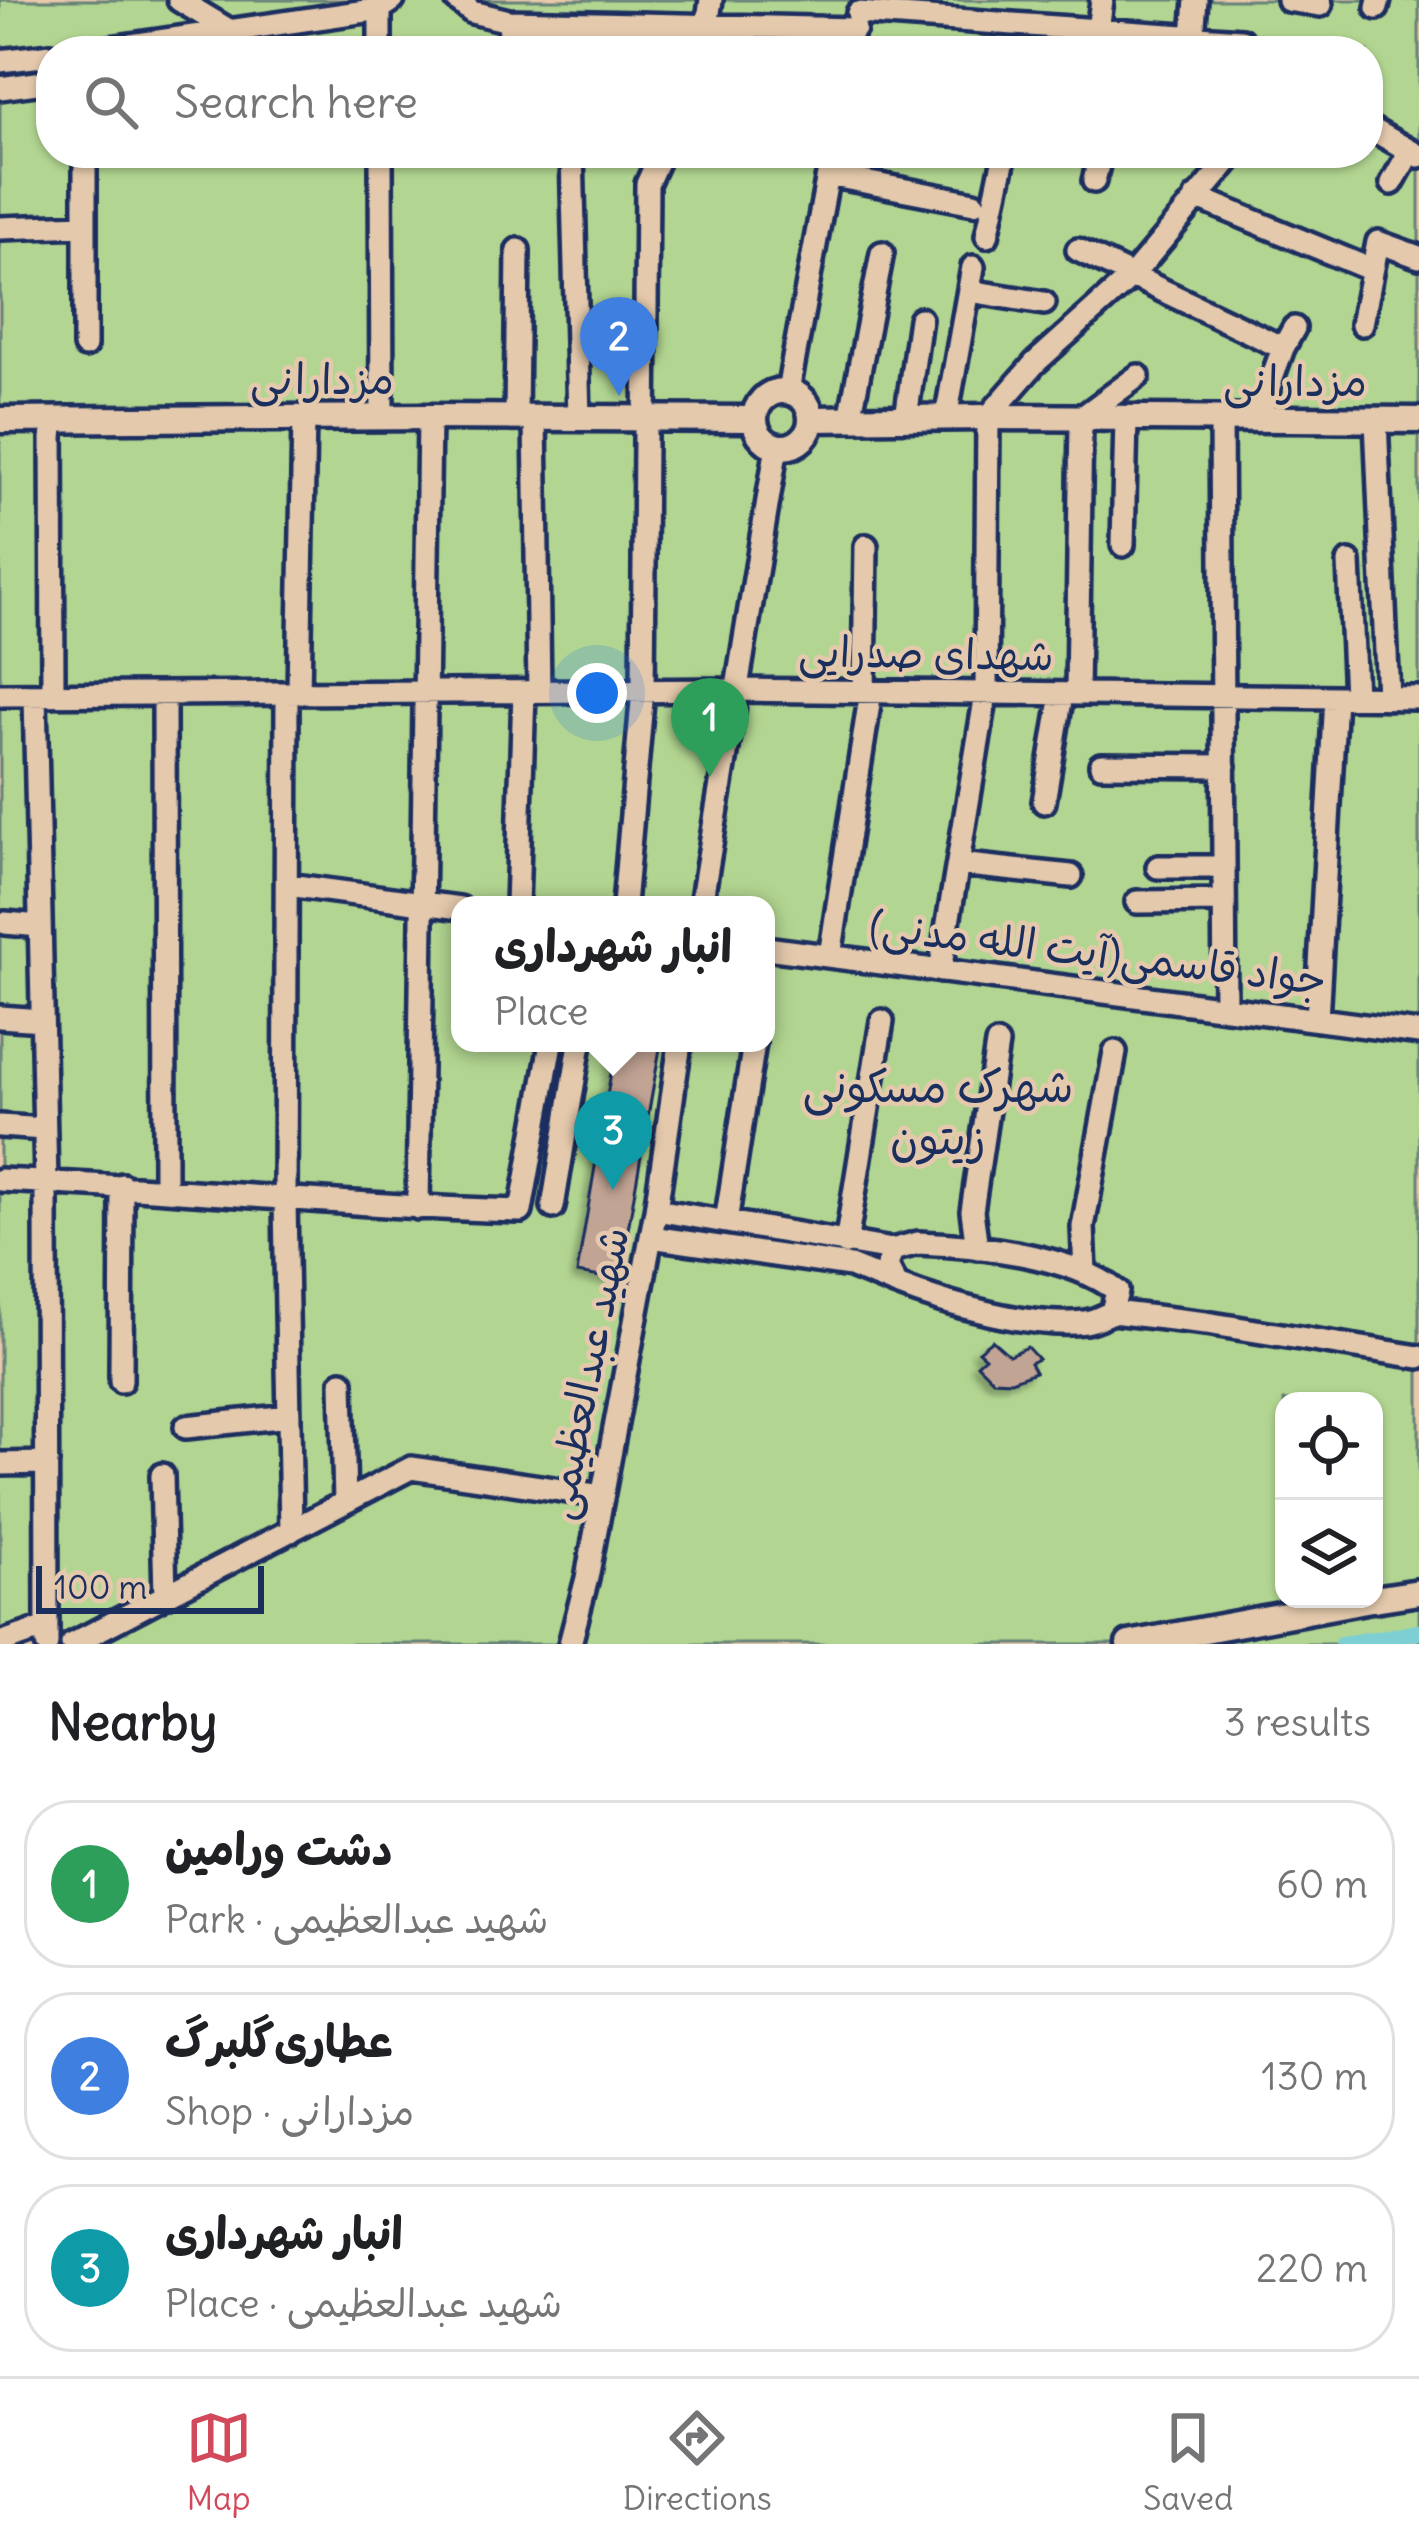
<!DOCTYPE html>
<meta charset="utf-8">
<style>
:root{--surface:#fff;--page:#f6f6f6;--text:#202124;--muted:#757577;--line:#e0e0e0;--accent:#d1495b}
body{margin:0;font-family:Delius,"Playpen Sans Arabic",sans-serif;background:var(--page);color:var(--text)}
.controls{position:absolute;right:36px;bottom:36px;display:grid;overflow:hidden;border-radius:24px;box-shadow:0 3px 9px #0004}
.controls button{width:108px;height:108px;display:grid;place-items:center;padding:0;border:0;border-bottom:3px solid var(--line);background:var(--surface);color:var(--text);font:60px sans-serif}
.scale{position:absolute;left:36px;bottom:30px;width:228px;box-sizing:border-box;padding-left:12px;border:6px solid #1b2f5e;border-top:0;font-size:33px;line-height:42px;white-space:nowrap;color:#1b2f5e;-webkit-text-stroke:9px #e4c9ac;paint-order:stroke}
.you{position:absolute;left:597px;top:693px;width:42px;height:42px;margin:-30px;border:9px solid #fff;border-radius:50%;background:#1a73e8;box-shadow:0 0 0 18px #1a73e833}
.badge{display:grid;place-items:center;width:78px;height:78px;border-radius:50%;background:var(--accent);color:#fff;font-size:39px;font-weight:700}
.pin{position:absolute;translate:-50% -99px;filter:drop-shadow(0 3px 6px #0008)}
.pin::after{content:'';position:absolute;top:63px;width:42px;height:36px;background:inherit;clip-path:polygon(0 0,100% 0,50% 100%)}
.popup{position:absolute;left:451px;top:896px;width:324px;height:156px;box-sizing:border-box;display:grid;place-content:center;border-radius:24px;background:var(--surface);filter:drop-shadow(0 3px 9px #0005);font-size:39px;white-space:nowrap;color:var(--muted)}
.popup b{font-size:45px;color:var(--text)}
.popup::after{content:'';position:absolute;left:50%;top:100%;margin-left:-24px;border:24px solid transparent;border-top-color:var(--surface)}
.list{margin:0;padding:0;list-style:none}
h2{display:flex;justify-content:space-between;align-items:center;height:156px;margin:0;padding:0 48px;font-size:51px}
h2 small{font-size:39px;font-weight:400;color:var(--muted)}
.list li{display:grid;grid-template-columns:78px 1fr auto;gap:36px;align-items:center;box-sizing:border-box;height:168px;margin:0 24px 24px;padding:0 24px;border:3px solid var(--line);border-radius:48px}
.list b{display:block;font-size:45px;white-space:nowrap}
.list p{margin:0;font-size:39px;white-space:nowrap;color:var(--muted)}
.list em{font-size:39px;font-style:normal;color:var(--muted)}
.icon{flex:none;width:66px;height:66px;fill:none;stroke:currentColor;stroke-width:2;stroke-linecap:round;stroke-linejoin:round}
.map{position:relative;flex:none;width:1419px;height:1644px;overflow:hidden}
.search{position:absolute;background:var(--surface);box-shadow:0 3px 9px #0004;left:36px;right:36px;top:36px;height:132px;display:flex;align-items:center;gap:30px;box-sizing:border-box;padding:0 42px;border-radius:48px;color:var(--muted);font-size:45px}
.sheet{height:732px;background:var(--surface)}
nav{display:flex;justify-content:space-around;align-items:center;box-sizing:border-box;height:168px;border-top:3px solid var(--line);background:var(--surface);font-size:33px;color:var(--muted)}
nav a{display:grid;justify-items:center;gap:6px}
nav .on{color:var(--accent)}
.map>svg:first-child{display:block}
.green{fill:#b2d691;stroke:#668278;stroke-width:3;fill-rule:evenodd}
.lines{fill:none;stroke-linecap:round;stroke-linejoin:round}
.canal{stroke:#7dcfd4;stroke-width:16}
.building{fill:#c2a495;stroke:#1b2f5e;stroke-width:3;filter:url(#shadow)}
.minor-casing{stroke:#1b2f5e;stroke-width:30}
.major-casing{stroke:#1b2f5e;stroke-width:33}
.minor{stroke:#e4c9ac;stroke-width:21}
.major{stroke:#e4c9ac;stroke-width:24}
.labels{text-anchor:middle;stroke-width:9;stroke-linejoin:round;paint-order:stroke}
.street-label{font-size:42px;fill:#1b2f5e;stroke:#e4c9ac}
.neighbourhood-label{font-size:45px;fill:#1b2f5e;stroke:#e4c9ac}
</style>
<div class="map">
<svg width="1419" height="1644" viewBox="0 0 1419 1644">
<defs>
<filter id="shadow"><feDropShadow dx="-5.5" dy="5.5" stdDeviation="3" flood-color="#0004"/></filter>
</defs>
<rect width="100%" height="100%" fill="#e8c9ab"/>
<filter id="ink" filterUnits="userSpaceOnUse"><feTurbulence type="fractalNoise" baseFrequency=".00833" numOctaves="2"/><feDisplacementMap in="SourceGraphic" scale="24" xChannelSelector="R" yChannelSelector="G"/><feConvolveMatrix kernelMatrix="1 2 1 2 8 2 1 2 1" color-interpolation-filters="sRGB"/></filter>
<g filter="url(#ink)">
<!-- green -->
<path class="green" d="M0 0H1419V1644H0ZM51 51H1368V153H51ZM460 905H766V1043H460ZM1284 1401H1374V1599H1284Z"/>
<g class="lines">
<!-- canal -->
<path class="canal" d="M1342 1644 1419 1632"/>
</g>
<!-- building -->
<path class="building" d="M616 1043H661L619 1280 577 1273Z
M992 1340 1009 1355 1027 1347 1038 1359 1030 1363 1035 1372 1011 1381 993 1380 977 1364 985 1357 978 1351Z"/>
<g class="lines">
<defs>
<path id="minor" d="M179 0 232 32
M457 0 472 12 509 21 855 29
M1288 0 1321 5
M1377 8 1379 0
M380 9V51
M858 13 1241 40
M509 21 511 51
M569 24V51
M707 25 711 0
M1098 30 1102 0
M1193 36 1196 0
M89 51 380 9 393 0
M0 61 51 55
M0 88 51 81
M1368 127 1419 156
M381 153 382 418
M572 153 579 418
M828 175 974 203
M1094 181 1101 153
M1392 183 1410 151
M1196 197 1372 270
M0 228 85 225
M987 236 1005 153
M1078 250 1283 348
M969 291 1044 303
M1362 324 1378 242 1419 257
M85 346V153
M788 391 832 153
M516 418 518 250
M535 418 539 691
M906 418 920 319
M946 418 973 267
M52 419 53 695
M850 419 882 253
M1221 420 1225 1008
M1257 420 1283 348 1294 328
M1376 420 1388 698
M1123 545 1126 419
M1349 562 1355 697
M864 691 866 546
M287 693 285 1201 291 1531
M299 693 304 418
M164 694 165 1189
M1077 694 1081 418 1138 376
M0 695 737 690 1419 698
M35 695 46 1182 47 1644
M1101 765 1224 766
M1044 802 1062 694
M958 864 1071 876
M1158 867H1224
M288 885 460 908
M1137 902 1224 901
M517 905 524 692
M624 905 643 690 647 184 661 153
M701 905 777 446
M5 923 40 926
M766 948 1419 1033
M830 956 871 691
M940 971 986 694 988 417 1035 363 1132 276 1235 153
M0 1017 42 1020
M1317 1020 1335 697
M0 1126 44 1129
M0 1180C174 1188 347 1206 521 1211L551 1043
M553 1207 580 1043
M418 1208 429 417
M656 1210 892 1250
M726 1222 754 1043
M651 1237 850 1266 897 1285
M918 1243C976 1245 1071 1255 1117 1291L1112 1312C1103 1316 1094 1321 1085 1322 1034 1329 945 1304 897 1285L887 1266 892 1250Z
M846 1244 882 1021
M977 1248 972 1211 997 1044
M1085 1273 1083 1227 1115 1052
M1112 1312 1206 1323 1419 1357
M121 1381 122 1185
M342 1382 345 1502
M186 1427 289 1416
M0 1464 47 1463
M162 1475 165 1596
M0 1643 47 1627
M72 1644 411 1468 602 1496
M570 1644 587 1578 656 1210 680 1043"/>
<path id="major" d="M755 419a28 28 0 1 1 56 0a28 28 0 1 1-56 0Z
M811 419 988 417 1419 420
M0 420 429 417 754 419
M1374 1599 1419 1592
M1129 1644 1371 1599"/>
</defs>
<!-- minor casing -->
<use href="#minor" class="minor-casing"/>
<!-- major casing -->
<use href="#major" class="major-casing"/>
<!-- minor -->
<use href="#minor" class="minor"/>
<!-- major -->
<use href="#major" class="major"/>
</g>
</g>
<g class="labels">
<!-- street labels -->
<g class="street-label">
<text x="322" y="394">مزدارانی</text>
<text x="1295" y="396">مزدارانی</text>
<text transform="translate(926 653) rotate(1)" y="15">شهدای صدرایی</text>
<text transform="translate(1098 952) rotate(7)" y="15">جواد قاسمی(آیت الله مدنی)</text>
<text transform="translate(586 1373) rotate(-79)" y="15">شهید عبدالعظیمی</text>
</g>
<!-- neighbourhood labels -->
<g class="neighbourhood-label">
<text x="938" y="1102">شهرک مسکونی<tspan x="938" dy="52">زیتون</tspan></text>
</g>
</g>
</svg>
<div class="controls">
<button><svg class="icon" aria-label="locate" viewBox="0 0 24 24"><circle cx="12" cy="12" r="6"/><path d="M12 2v4M12 18v4M2 12h4M18 12h4"/></svg></button>
<button><svg class="icon" aria-label="layers" viewBox="0 0 24 24"><path d="M12 4l9 5-9 5-9-5zM3 14l9 5 9-5"/></svg></button>
</div>
<div class="scale">100 m</div>
<div class="you"></div>
<div class="pin badge" style="left:710px;top:777px;background:#2e9e5b">1</div>
<div class="pin badge" style="left:619px;top:396px;background:#3f7fe0">2</div>
<div class="pin badge" style="left:613px;top:1190px;background:#0f9aa8">3</div>
<div class="popup"><b>انبار شهرداری</b>Place</div>
<div class="search"><svg class="icon" aria-label="search" viewBox="0 0 24 24"><circle cx="10" cy="10" r="6"/><path d="M15 15l6 6"/></svg>Search here</div>
</div>
<section class="sheet">
<h2>Nearby<small>3 results</small></h2>
<ul class="list">
<li><span class="badge" style="background:#2e9e5b">1</span><div><b>دشت ورامین</b><p>Park · شهید عبدالعظیمی</p></div><em>60 m</em></li>
<li><span class="badge" style="background:#3f7fe0">2</span><div><b>عطاری‌گلبرگ</b><p>Shop · مزدارانی</p></div><em>130 m</em></li>
<li><span class="badge" style="background:#0f9aa8">3</span><div><b>انبار شهرداری</b><p>Place · شهید عبدالعظیمی</p></div><em>220 m</em></li>
</ul>
</section>
<nav>
<a class="on"><svg class="icon" aria-label="map" viewBox="0 0 24 24"><path d="M3 6l6-2 6 2 6-2v14l-6 2-6-2-6 2zM9 4v14M15 6v14"/></svg>Map</a>
<a><svg class="icon" aria-label="directions" viewBox="0 0 24 24"><path d="M12 3l9 9-9 9-9-9zM9 14v-3h6M13 9l2 2-2 2"/></svg>Directions</a>
<a><svg class="icon" aria-label="saved" viewBox="0 0 24 24"><path d="M7 4h10v16l-5-4-5 4z"/></svg>Saved</a>
</nav>
